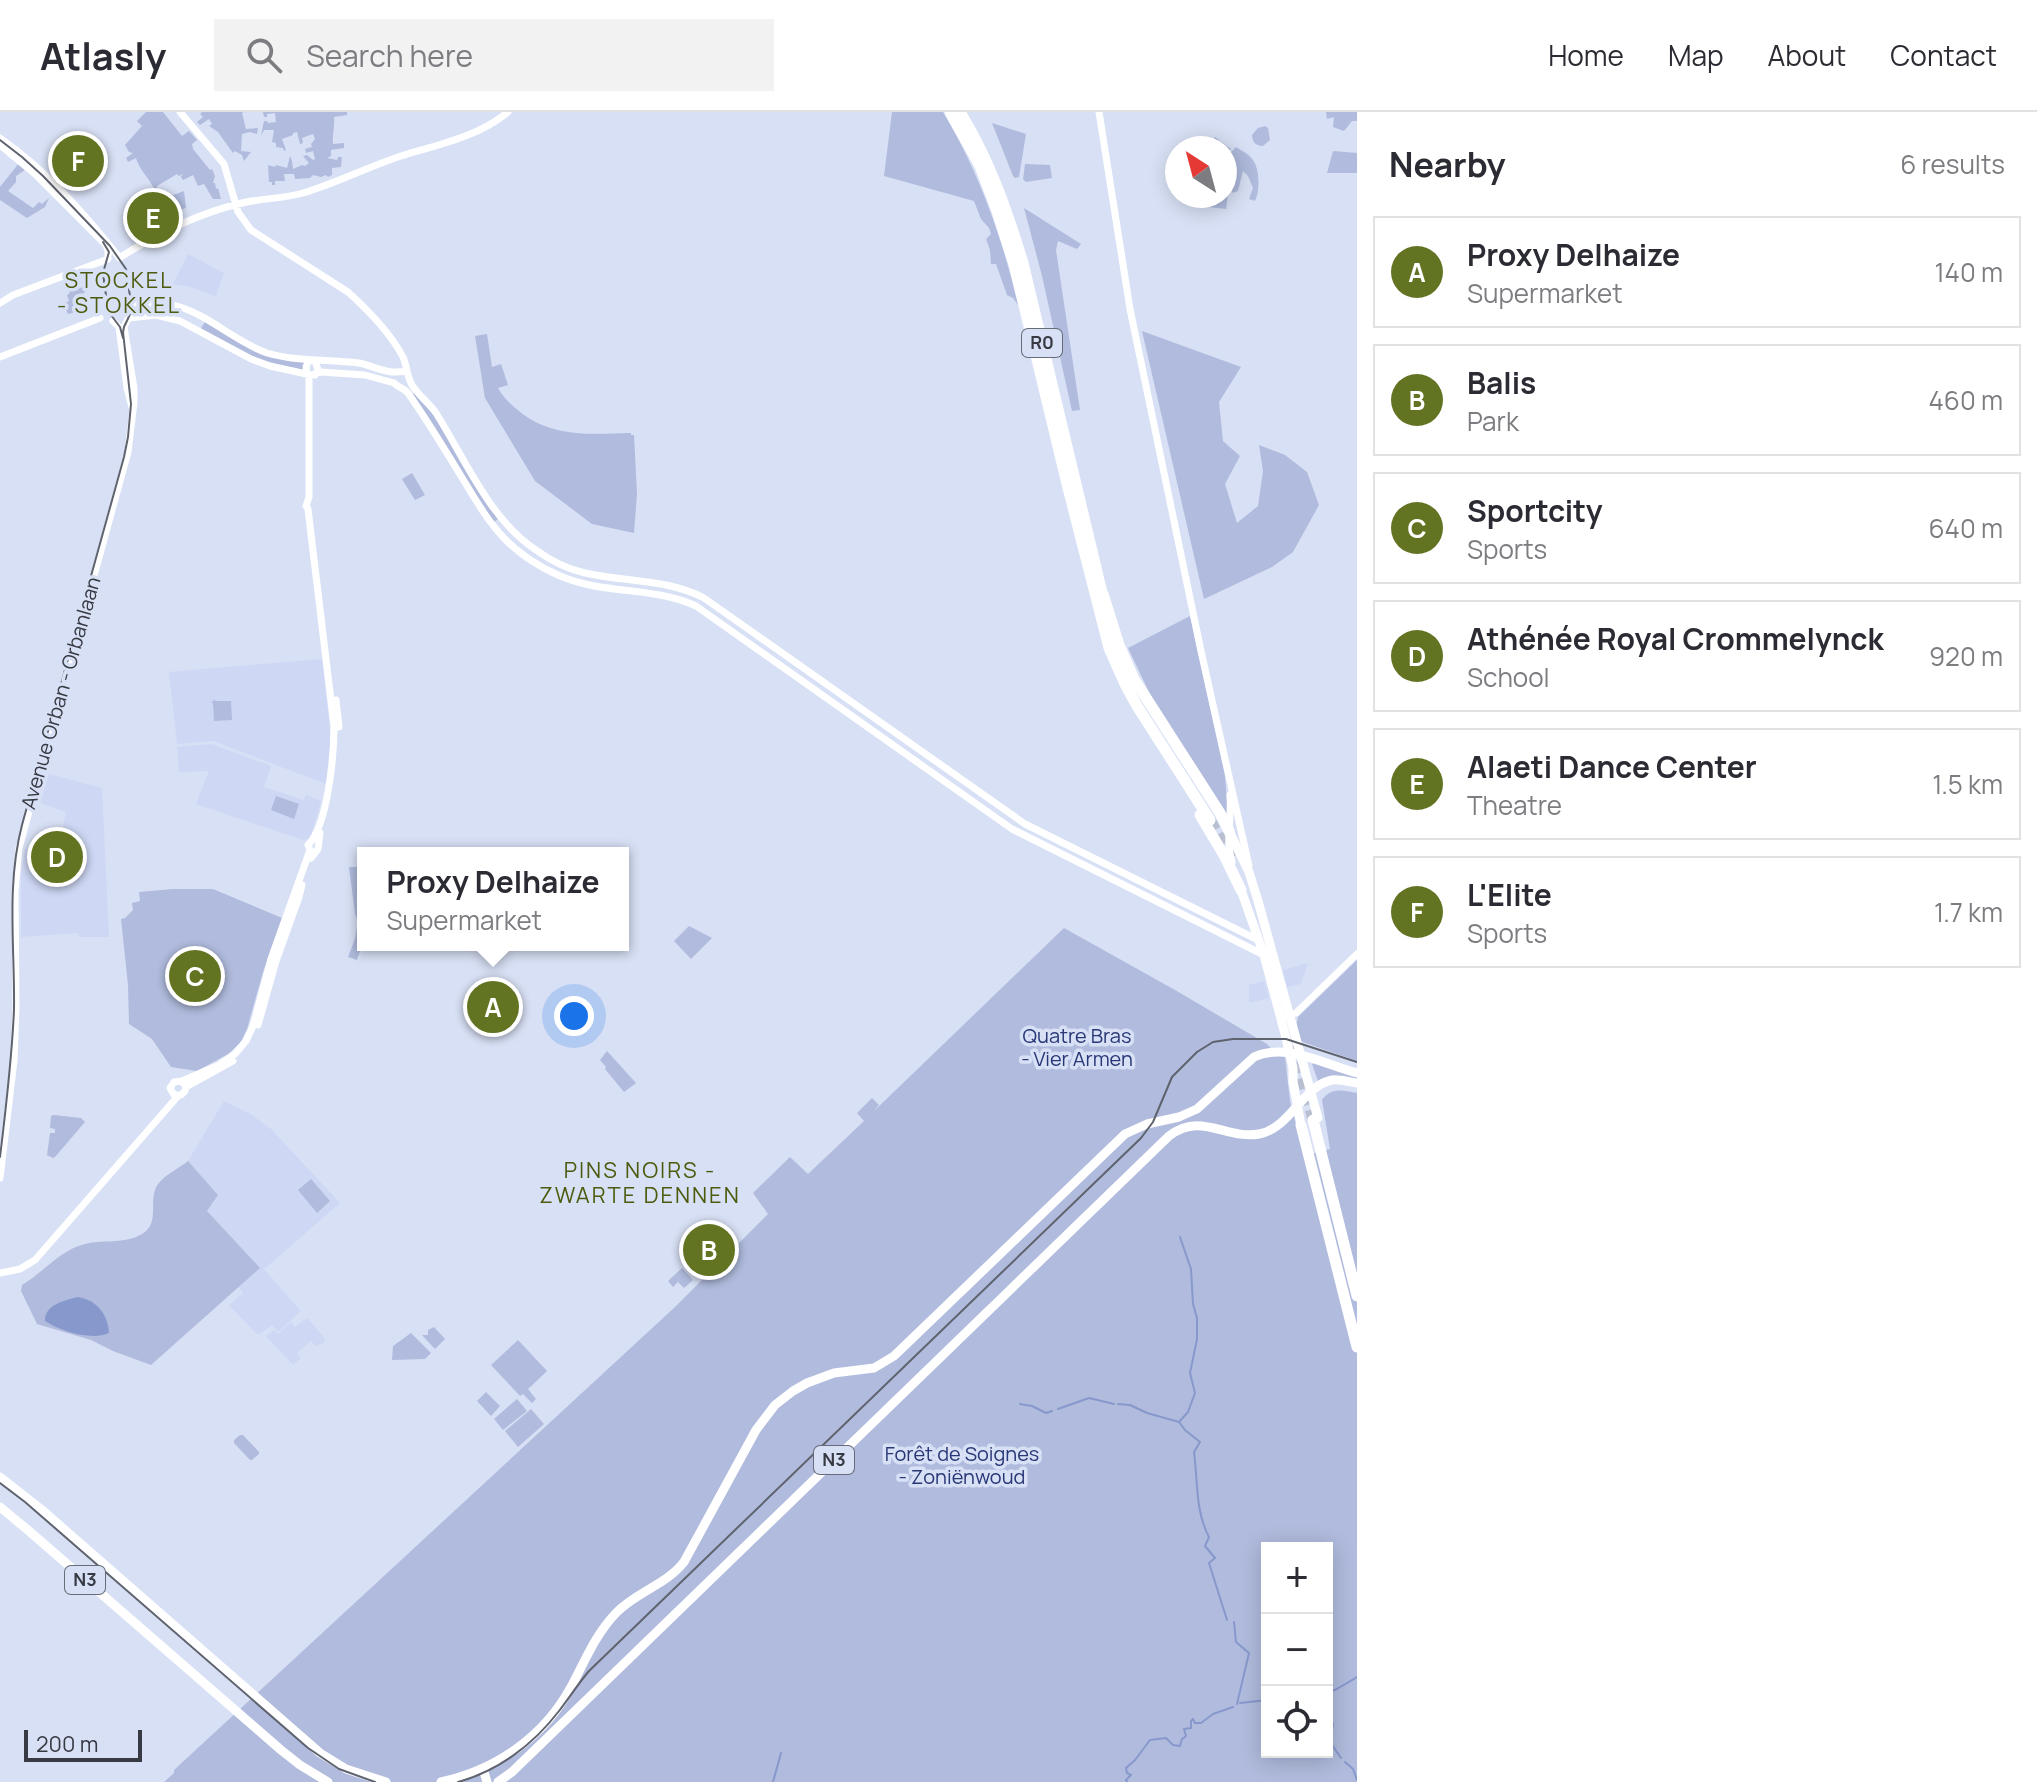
<!DOCTYPE html>
<meta charset="utf-8">
<style>
:root{--surface:#fff;--page:#f2f2f3;--text:#2b2b33;--muted:#7c7c81;--line:#e1e1e2;--accent:#627422}
body{margin:0;font-family:Manrope,sans-serif;background:var(--page);color:var(--text)}
.controls{position:absolute;right:24px;bottom:24px;display:grid;overflow:hidden;border-radius:0px;box-shadow:0 4px 20px #0003}
.controls button{width:72px;height:72px;display:grid;place-items:center;padding:0;border:0;border-bottom:2px solid var(--line);background:var(--surface);color:var(--text);font:40px sans-serif}
.compass{position:absolute;left:1165px;top:24px;width:72px;height:72px;border-radius:50%;background:var(--surface);box-shadow:0 4px 20px #0003;rotate:324deg}
.scale{position:absolute;left:24px;bottom:20px;width:118px;box-sizing:border-box;padding-left:8px;border:4px solid #373a42;border-top:0;font-size:22px;line-height:28px;white-space:nowrap;color:#373a42;-webkit-text-stroke:6px #d8e0f5;paint-order:stroke}
.you{position:absolute;left:574px;top:904px;width:28px;height:28px;margin:-20px;border:6px solid #fff;border-radius:50%;background:#1a73e8;box-shadow:0 0 0 12px #1a73e833}
.badge{display:grid;place-items:center;width:52px;height:52px;border-radius:50%;background:var(--accent);color:#fff;font-size:26px;font-weight:700}
.pin{position:absolute;translate:-50% -50%;border:4px solid #fff;box-shadow:0 2px 8px #0006}
.popup{position:absolute;left:357px;top:735px;width:272px;height:104px;box-sizing:border-box;display:grid;place-content:center;border-radius:0px;background:var(--surface);filter:drop-shadow(0 2px 6px #0005);font-size:26px;white-space:nowrap;color:var(--muted)}
.popup b{font-size:30px;color:var(--text)}
.popup::after{content:'';position:absolute;left:50%;top:100%;margin-left:-16px;border:16px solid transparent;border-top-color:var(--surface)}
.list{margin:0;padding:0;list-style:none}
h2{display:flex;justify-content:space-between;align-items:center;height:104px;margin:0;padding:0 32px;font-size:34px}
h2 small{font-size:26px;font-weight:400;color:var(--muted)}
.list li{display:grid;grid-template-columns:52px 1fr auto;gap:24px;align-items:center;box-sizing:border-box;height:112px;margin:0 16px 16px;padding:0 16px;border:2px solid var(--line);border-radius:0px}
.list b{display:block;font-size:30px;white-space:nowrap}
.list p{margin:0;font-size:26px;white-space:nowrap;color:var(--muted)}
.list em{font-size:26px;font-style:normal;color:var(--muted)}
.icon{flex:none;width:44px;height:44px;fill:none;stroke:currentColor;stroke-width:2;stroke-linecap:round;stroke-linejoin:round}
.map{position:relative;flex:none;width:1357px;height:1670px;overflow:hidden}
header{display:flex;align-items:center;gap:48px;box-sizing:border-box;height:112px;padding:0 40px;background:var(--surface);border-bottom:2px solid var(--line)}
header strong{font-size:38px}
nav{display:flex;gap:44px;margin-inline-start:auto;font-size:28px}
.search{width:560px;height:72px;background:var(--page);display:flex;align-items:center;gap:20px;box-sizing:border-box;padding:0 28px;border-radius:0px;color:var(--muted);font-size:30px}
main{display:flex}
aside{flex:1;background:var(--surface)}
.map>svg:first-child{display:block}
.built{fill:#ced7f4}
.green{fill:#b0bbdd;fill-rule:evenodd}
.water{fill:#8798cc}
.lines{fill:none;stroke-linecap:round;stroke-linejoin:round}
.stream{stroke:#8798cc;stroke-width:2}
.highway-tunnel{stroke:#b8bfd1;stroke-width:11;stroke-dasharray:11 5.5;stroke-linecap:butt}
.secondary{stroke:#fff;stroke-width:7}
.primary{stroke:#fff;stroke-width:9}
.highway{stroke:#fff;stroke-width:11}
.tram{stroke:#5f636e;stroke-width:2}
.labels{text-anchor:middle;stroke-width:7;stroke-linejoin:round;paint-order:stroke}
.shield{fill:#d8e0f5;stroke:#676c78;stroke-width:2}
.shield-label{font-size:18px;font-weight:bold;fill:#373a42}
.street-label{font-size:20px;fill:#373a42;stroke:#d8e0f5}
.park-label{font-size:20px;fill:#283776;stroke:#d8e0f5}
.neighbourhood-label{font-size:22px;letter-spacing:2px;fill:#4c5b0d;stroke:#d8e0f5}
</style>
<header>
<strong>Atlasly</strong>
<div class="search"><svg class="icon" aria-label="search" viewBox="0 0 24 24"><circle cx="10" cy="10" r="6"/><path d="M15 15l6 6"/></svg>Search here</div>
<nav><a>Home</a><a>Map</a><a>About</a><a>Contact</a></nav>
</header>
<main>
<div class="map">
<svg width="1357" height="1670" viewBox="0 0 1357 1670">
<rect width="100%" height="100%" fill="#d8e0f5"/>
<!-- built -->
<path class="built" d="M188 142 224 161 216 184 191 175 173 172Z
M322 547 331 628 326 672 213 629 177 632 169 560Z
M212 632 271 654 264 675 304 688 306 683 321 689 310 726 303 728 196 692 209 659 179 660 177 635Z
M49 662 102 676 109 825H79L78 821 21 825V764L25 737 58 742 66 700 40 691Z
M1308 851 1301 872 1287 875 1283 858Z
M1264 869 1269 886 1249 891V873Z
M224 989 249 1001 271 1017 340 1091 264 1157 301 1199 278 1220 272 1213 261 1221 257 1222 229 1193 243 1181 238 1175 259 1156 207 1099 218 1083 188 1049Z
M307 1206 323 1224 325 1230 316 1234 311 1229 297 1241 301 1246 293 1253 266 1224 274 1218 278 1222 291 1210 295 1215Z"/>
<!-- green -->
<path class="green" d="M146 0H163L182 24 189 19 197 28 192 32 193 37 210 58 212 57 215 64 213 71H215L216 77 218 76 221 87H213L204 72 198 74 193 63 183 68 181 65 183 62 179 64 177 62 157 74V76L155 78C150 68 138 55 136 46L128 50 126 46 133 41 129 40 125 33 142 14 137 9Z
M202 0H244L242 1 246 17 258 16 257 22 250 20 242 22 241 39 251 40 244 49 242 43 235 39 233 41 218 20 209 14 212 12 209 7 200 13 197 10 203 5 200 2Z
M263 0H347V3L334 5C335 16 332 22 333 32L344 31V36L331 38V44L327 46 337 48 338 45H342L341 55 332 56V63L328 65 326 63 321 65 313 63 310 66 295 67 294 62H284L285 69H275V73H272V70H269L268 53 275 55 276 53 287 56 290 44 292 49 293 57 302 53 305 54 309 51 303 44 307 43 313 48 315 47 313 39 306 41 305 37 312 35 311 32 315 27 313 22 302 26 303 31 300 32 297 20 293 21V23L282 27 286 38 284 39 283 36 276 35V31L272 30 274 18H264L261 24 264 9H267L268 11 276 10 275 1 267 2V5H264Z
M892 0H943C979 60 1002 125 1018 193L1013 186 1007 183 996 152H991L990 138 986 127 991 122 989 116 981 107 974 89 884 64Z
M1326 0H1357V9H1352L1344 19 1333 15 1334 5 1327 7Z
M992 11 1026 22 1019 65 1015 66 1013 64Z
M1265 14 1268 16 1270 28 1263 34C1256 34 1252 30 1252 23L1258 16Z
M1215 25 1231 37 1226 45 1236 35C1242 39 1249 42 1253 48 1260 58 1260 79 1255 89L1249 87 1253 76 1248 64 1243 59 1238 79 1233 81 1229 76 1226 97 1208 95 1212 84H1225V36H1212L1209 33Z
M1333 39 1357 41V61H1327Z
M19 51 25 58 16 64V70L8 79 33 96 39 90 42 92 49 86 45 95 27 106 0 88V75Z
M1025 52 1050 53 1052 66 1026 70 1023 67Z
M184 79 186 96 176 99 177 104H175L171 99 169 100 162 85 166 82 168 85Z
M1024 96 1081 132 1077 137 1058 129 1056 138 1080 298 1072 299 1042 164Z
M73 172 75 177 84 175 85 180 82 183 83 188 86 187 90 196 68 202 63 192 69 189 67 183 70 181 67 174Z
M205 210 241 231 304 249V258L266 251 200 218Z
M1142 219 1241 255 1219 290 1223 329 1240 344 1225 372 1237 411 1258 394 1263 359 1259 333 1285 343 1307 360 1319 393 1293 440 1272 455 1204 487Z
M487 222 492 255 501 252 508 273 498 276C503 285 511 293 520 300 553 326 591 322 631 321V323H634L637 382 634 421 592 412 535 369 485 286 475 224Z
M415 280 424 287 498 407 494 410 411 284Z
M412 361 425 383 415 388 402 367Z
M1190 504 1225 664 1228 706 1150 582 1128 536Z
M215 587V589H231L232 608 214 609 213 591H211Z
M276 684 299 692 294 707 271 698Z
M349 755H363V830L357 848 348 845 355 827 358 810 355 802Z
M173 777H213L282 806 263 860 247 917 240 931 228 942 197 959 171 955 152 927 129 912 128 873 121 807 125 806 133 798 132 791 140 789 139 780Z
M689 814 712 826 691 847 674 829Z
M1064 816 1175 878 1267 932 1277 943 1285 945 1290 989 1304 1044 1330 1037 1322 988C1331 975 1343 978 1357 981V1670H164L174 1661V1658L675 1195 768 1102 753 1081 790 1045 808 1062 864 1009 857 1001 872 986 879 993 873 1000ZM1267 1436H1327V1640H1267Z
M1357 848V949L1300 929 1296 916 1298 905Z
M607 939 636 971 624 980 605 957 606 955 600 948Z
M1314 951 1357 964V968L1318 969 1312 952Z
M54 1003 81 1006 85 1010 55 1045 53 1046 47 1043 50 1021H55V1017L50 1016 51 1004Z
M188 1049 218 1083 207 1099 260 1156 151 1253 113 1239 91 1228 37 1212 21 1179 22 1173C44 1160 60 1138 85 1132 104 1127 130 1133 146 1119 159 1108 148 1086 158 1072 165 1063 179 1056 188 1049Z
M311 1067 330 1089 317 1101 298 1078Z
M682 1156 693 1168 684 1176 678 1170 673 1175 668 1169Z
M434 1215 445 1227 435 1237 422 1223H428V1218Z
M411 1221 431 1241 425 1247 392 1248 393 1234Z
M518 1228 547 1259 528 1277 536 1287 532 1291 523 1282 520 1284 491 1253Z
M486 1280 500 1294 491 1304 477 1289Z
M517 1287 527 1299 503 1318 494 1307Z
M531 1297 544 1312 518 1335 505 1319Z
M240 1323H243L259 1340V1342L252 1348H250L234 1331V1328Z"/>
<!-- water -->
<path class="water" d="M78 1185C97 1188 108 1203 109 1221 92 1229 60 1219 45 1209 44 1193 65 1188 78 1185Z"/>
<g class="lines">
<!-- stream -->
<path class="stream" d="M1020 1292 1032 1294 1046 1301 1052 1299
M1118 1292 1130 1293 1147 1301 1179 1310 1185 1318 1200 1330 1194 1340C1198 1369 1195 1399 1209 1425L1205 1434 1215 1446 1209 1451 1227 1508
M1058 1297 1089 1286 1114 1292
M1179 1310 1188 1300 1195 1281 1190 1261 1197 1227V1206L1193 1192 1191 1157 1180 1125
M1234 1510 1236 1530 1249 1541 1237 1592
M1327 1580 1335 1578 1357 1565
M1240 1591 1267 1588
M1327 1602 1333 1612 1330 1630 1341 1646
M1345 1650 1353 1657 1357 1668
M773 1670 781 1641
M1127 1670 1126 1668 1131 1663 1127 1661 1126 1656 1135 1648 1150 1628 1166 1626 1173 1633 1180 1634 1182 1627 1186 1624 1184 1617 1191 1616V1609L1193 1607 1195 1611H1201L1213 1602 1233 1595"/>
<!-- highway-tunnel -->
<path class="highway-tunnel" d="M1210 708 1231 746
M1294 934 1313 1008"/>
<!-- secondary -->
<path class="secondary" d="M180 0 224 52 238 100 251 118 348 180C369 199 390 220 403 245 407 254 407 265 412 273 418 283 429 291 436 301 465 347 490 408 536 438 551 449 567 457 585 461 625 470 668 467 704 486L1025 712 1258 828
M1099 0 1130 197 1201 539 1249 754
M0 26C46 58 84 101 118 144
M0 33 35 62 105 132 108 138V147L13 183 0 191
M119 146C157 122 198 101 242 91 262 86 283 87 303 81 336 71 368 55 401 44 437 33 478 25 508 0
M131 191C148 190 164 190 180 195 211 205 236 230 267 241 298 250 328 247 359 251 370 253 385 261 395 260 399 260 403 259 407 260
M129 206 156 203 180 209 251 247 270 254 311 263 321 260 365 263 394 271C399 276 404 276 408 281 427 308 444 336 461 364 474 385 486 407 503 425 518 441 538 454 558 463 602 483 653 474 696 494L1012 717 1264 843
M113 209 119 215 127 276 132 295
M0 245 100 206
M315 263 318 258 315 249
M336 588 339 615
M1230 683C1232 705 1225 728 1232 750
M311 746 318 737 320 721
M1286 904 1296 901 1357 842
M258 913 276 849 299 785 302 773
M182 969 186 975 185 979 181 983H174L170 976 174 970 182 969 219 953 235 942 246 929 253 914 271 847 310 738 308 733C328 713 334 643 334 614L308 397 306 394 309 385V267C307 260 303 254 310 249
M186 975 233 949
M0 1066 14 948 16 895 15 780 19 736 128 340 134 290V276L124 215 128 207
M0 1161 20 1157 35 1148 178 984"/>
<!-- primary -->
<path class="primary" d="M1229 719 1249 760 1258 789 1318 1006
M1241 778 1264 843 1285 922 1293 956V970L1301 1013
M0 1365 42 1398 320 1641 346 1657 386 1670
M0 1395 29 1419 281 1638 300 1653 328 1670
M485 1656 484 1660 487 1670
M441 1670C496 1658 544 1625 571 1575 585 1549 595 1523 616 1501 636 1480 666 1473 684 1450L756 1318 775 1293 793 1279 807 1271 834 1261 874 1256 894 1244 1125 1022 1147 1012 1179 1005 1197 997 1254 945C1287 930 1325 953 1357 961
M498 1670 512 1660 1169 1024C1201 999 1226 1028 1259 1022 1291 1016 1302 974 1332 968 1340 967 1349 970 1357 971"/>
<!-- highway -->
<path class="highway" d="M950 0 980 54 997 99 1014 152 1067 372 1109 536 1125 572 1137 594 1210 708
M960 0C989 47 1007 98 1023 151L1104 489
M1103 482 1119 533 1134 567 1220 701 1229 719
M1200 703 1225 745 1241 778
M1313 1008 1357 1184
M1301 1013 1357 1235"/>
<!-- tram -->
<path class="tram" d="M0 28 22 45 43 64 110 134 126 157 132 198 124 215 123 220 131 292 128 325 124 345 22 713C6 774 15 836 14 897 12 947 6 996 0 1045
M103 130 109 140 103 161 108 199 120 215 123 226
M0 1371 25 1390 308 1636 339 1657 375 1670
M458 1670C498 1659 533 1633 559 1599 569 1586 578 1572 589 1559L1141 1026 1153 1010 1172 965 1197 940 1213 930 1233 927H1286L1357 950"/>
</g>
<g class="labels">
<!-- shield labels -->
<g class="shield">
<rect x="1022" y="217" width="40" height="28" rx="6"/>
<rect x="814" y="1334" width="40" height="28" rx="6"/>
<rect x="65" y="1454" width="40" height="28" rx="6"/>
</g>
<g class="shield-label">
<text x="1042" y="237">R0</text>
<text x="834" y="1354">N3</text>
<text x="85" y="1474">N3</text>
</g>
<!-- street labels -->
<g class="street-label">
<text transform="translate(61 581) rotate(-74)" y="7">Avenue Orban - Orbanlaan</text>
</g>
<!-- park labels -->
<g class="park-label">
<text x="1077" y="931">Quatre Bras<tspan x="1077" dy="23">- Vier Armen</tspan></text>
<text x="962" y="1349">Forêt de Soignes<tspan x="962" dy="23">- Zoniënwoud</tspan></text>
</g>
<!-- neighbourhood labels -->
<g class="neighbourhood-label">
<text x="119" y="176">STOCKEL<tspan x="119" dy="25">- STOKKEL</tspan></text>
<text x="640" y="1066">PINS NOIRS -<tspan x="640" dy="25">ZWARTE DENNEN</tspan></text>
</g>
</g>
</svg>
<div class="controls">
<button>+</button>
<button>−</button>
<button><svg class="icon" aria-label="locate" viewBox="0 0 24 24"><circle cx="12" cy="12" r="6"/><path d="M12 2v4M12 18v4M2 12h4M18 12h4"/></svg></button>
</div>
<svg class="compass" viewBox="-18 -18 36 36"><path d="M0-13l5 13h-10z" fill="#e53935"/><path d="M0 13l5-13h-10z" fill="#7c7c81"/></svg>
<div class="scale">200 m</div>
<div class="you"></div>
<div class="pin badge" style="left:493px;top:895px">A</div>
<div class="popup"><b>Proxy Delhaize</b>Supermarket</div>
<div class="pin badge" style="left:709px;top:1138px">B</div>
<div class="pin badge" style="left:195px;top:864px">C</div>
<div class="pin badge" style="left:57px;top:745px">D</div>
<div class="pin badge" style="left:153px;top:106px">E</div>
<div class="pin badge" style="left:78px;top:49px">F</div>
</div>
<aside>
<h2>Nearby<small>6 results</small></h2>
<ul class="list">
<li><span class="badge">A</span><div><b>Proxy Delhaize</b><p>Supermarket</p></div><em>140 m</em></li>
<li><span class="badge">B</span><div><b>Balis</b><p>Park</p></div><em>460 m</em></li>
<li><span class="badge">C</span><div><b>Sportcity</b><p>Sports</p></div><em>640 m</em></li>
<li><span class="badge">D</span><div><b>Athénée Royal Crommelynck</b><p>School</p></div><em>920 m</em></li>
<li><span class="badge">E</span><div><b>Alaeti Dance Center</b><p>Theatre</p></div><em>1.5 km</em></li>
<li><span class="badge">F</span><div><b>L'Elite</b><p>Sports</p></div><em>1.7 km</em></li>
</ul>
</aside>
</main>
